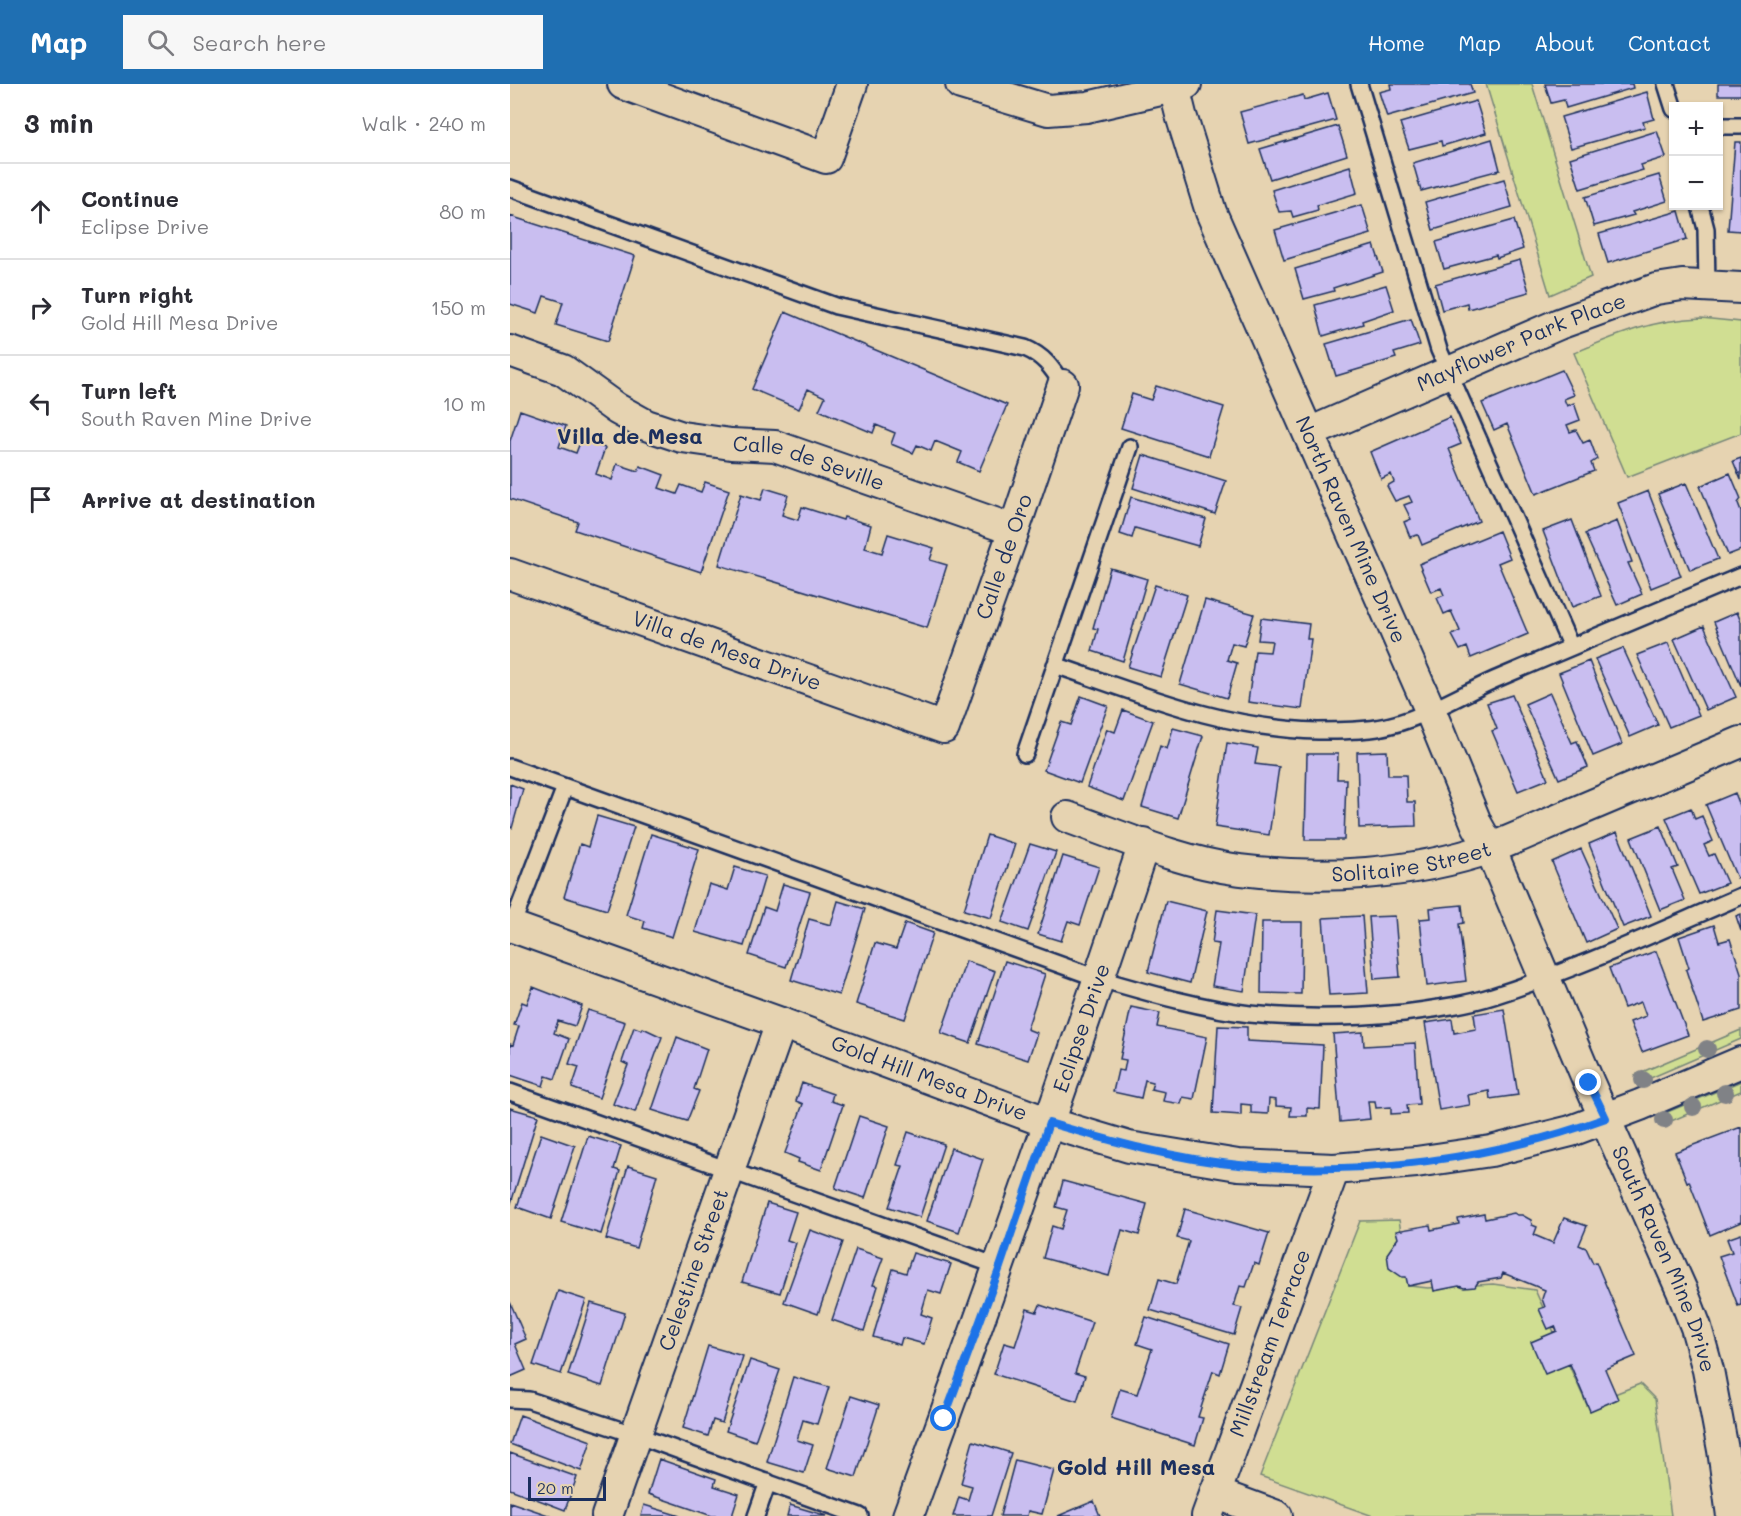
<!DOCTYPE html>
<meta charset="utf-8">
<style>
:root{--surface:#fff;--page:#f7f7f7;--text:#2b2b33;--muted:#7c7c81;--line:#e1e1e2;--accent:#1f6fb2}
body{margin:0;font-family:Mali,sans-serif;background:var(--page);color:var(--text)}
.controls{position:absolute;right:18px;top:18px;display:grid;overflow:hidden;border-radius:0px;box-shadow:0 2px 4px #0004}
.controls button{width:54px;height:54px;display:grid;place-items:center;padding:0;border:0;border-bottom:2px solid var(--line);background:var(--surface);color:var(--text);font:30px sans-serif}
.scale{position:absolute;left:18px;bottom:15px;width:78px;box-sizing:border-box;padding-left:6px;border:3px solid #1b2f5e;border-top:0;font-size:16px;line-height:21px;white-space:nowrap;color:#1b2f5e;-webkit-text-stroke:4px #e6d3b1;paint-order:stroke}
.stop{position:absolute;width:18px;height:18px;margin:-14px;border:4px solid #1a73e8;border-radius:50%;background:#fff}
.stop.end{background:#1a73e8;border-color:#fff;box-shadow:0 2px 6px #0008}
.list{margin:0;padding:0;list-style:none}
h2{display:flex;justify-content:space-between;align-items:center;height:78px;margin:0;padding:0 24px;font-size:26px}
h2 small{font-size:20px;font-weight:400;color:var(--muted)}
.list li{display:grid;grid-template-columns:39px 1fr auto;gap:18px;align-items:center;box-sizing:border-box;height:96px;padding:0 24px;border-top:2px solid var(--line)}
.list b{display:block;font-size:22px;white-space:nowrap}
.list p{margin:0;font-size:20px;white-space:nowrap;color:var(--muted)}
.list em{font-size:20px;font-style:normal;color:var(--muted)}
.icon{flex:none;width:33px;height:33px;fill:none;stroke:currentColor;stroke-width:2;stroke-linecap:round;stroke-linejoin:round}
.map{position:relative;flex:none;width:1231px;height:1432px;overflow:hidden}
header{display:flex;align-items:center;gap:36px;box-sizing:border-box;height:84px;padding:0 30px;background:var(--accent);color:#fff}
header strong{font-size:28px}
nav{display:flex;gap:33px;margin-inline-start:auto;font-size:21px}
.search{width:420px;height:54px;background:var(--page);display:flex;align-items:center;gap:15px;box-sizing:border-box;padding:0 21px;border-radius:0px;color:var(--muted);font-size:22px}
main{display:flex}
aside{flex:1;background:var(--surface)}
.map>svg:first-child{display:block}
.green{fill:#d0de92;stroke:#768678;stroke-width:1.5}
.building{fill:#c9bef0;stroke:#1b2f5e;stroke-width:1.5}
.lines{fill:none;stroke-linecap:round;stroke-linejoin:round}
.lane-casing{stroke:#1b2f5e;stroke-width:20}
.street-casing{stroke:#1b2f5e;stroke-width:34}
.lane{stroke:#e6d3b1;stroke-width:15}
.street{stroke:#e6d3b1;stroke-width:30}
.tree{fill:#808286}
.route{stroke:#1a73e8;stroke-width:8}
.labels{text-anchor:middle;stroke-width:4.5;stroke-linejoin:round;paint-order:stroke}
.street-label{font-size:21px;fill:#1b2f5e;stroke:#e6d3b1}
.neighbourhood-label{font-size:22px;font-weight:bold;fill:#1b2f5e;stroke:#e6d3b1}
</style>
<header>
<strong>Map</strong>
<div class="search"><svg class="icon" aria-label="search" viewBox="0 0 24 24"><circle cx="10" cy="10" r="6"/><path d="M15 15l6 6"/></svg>Search here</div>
<nav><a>Home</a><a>Map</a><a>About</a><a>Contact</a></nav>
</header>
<main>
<aside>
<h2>3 min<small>Walk · 240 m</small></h2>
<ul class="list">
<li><svg class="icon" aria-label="ahead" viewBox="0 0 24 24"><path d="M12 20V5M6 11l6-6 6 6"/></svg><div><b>Continue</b><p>Eclipse Drive</p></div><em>80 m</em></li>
<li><svg class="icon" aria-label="right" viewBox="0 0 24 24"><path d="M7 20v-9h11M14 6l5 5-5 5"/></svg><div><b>Turn right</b><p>Gold Hill Mesa Drive</p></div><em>150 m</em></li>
<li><svg class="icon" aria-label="left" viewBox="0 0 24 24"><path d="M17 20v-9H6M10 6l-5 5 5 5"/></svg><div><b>Turn left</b><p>South Raven Mine Drive</p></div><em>10 m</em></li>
<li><svg class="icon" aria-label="arrive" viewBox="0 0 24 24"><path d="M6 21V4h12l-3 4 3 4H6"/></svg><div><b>Arrive at destination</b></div></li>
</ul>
</aside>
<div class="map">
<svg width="1231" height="1432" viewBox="0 0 1231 1432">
<rect width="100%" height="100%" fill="#e6d3b1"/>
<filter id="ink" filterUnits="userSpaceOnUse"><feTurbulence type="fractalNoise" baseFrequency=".0167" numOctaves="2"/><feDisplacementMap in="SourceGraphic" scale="12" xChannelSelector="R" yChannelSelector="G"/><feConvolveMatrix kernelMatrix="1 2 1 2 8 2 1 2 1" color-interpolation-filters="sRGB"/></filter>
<g filter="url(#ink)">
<!-- green -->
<path class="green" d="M976 0H1022L1081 193 1040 211Z
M1191 234 1231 238V349L1117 393 1064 269C1109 250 1141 236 1191 234Z
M1231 946V955L1129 999 1125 991Z
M1231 997V1007L1152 1041 1148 1032Z
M889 1136 900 1202 918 1204 983 1200 1025 1206 1077 1321 1130 1300 1145 1315 1161 1432H863L750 1392 850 1137Z"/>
<!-- building -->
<path class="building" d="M880 0H960L963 9 877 33 869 8 881 5Z
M1035 0H1122L1123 4 1056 24 1054 16 1041 19Z
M1208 0H1231V11H1208Z
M1137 8 1144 35 1133 38 1135 43 1061 64 1051 33Z
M818 9 826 36 739 60 730 28 793 11 794 16Z
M966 17 976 49 932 62 931 57 899 65 890 39Z
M828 42 837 71 760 95 750 65Z
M1147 47 1156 73 1131 81 1133 86 1070 105 1060 74Z
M982 55 990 86 911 107 903 79Z
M1225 58H1231V147L1218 146Z
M840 82 847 109 807 121 808 126 783 133 781 127 769 128 762 106Z
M1149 91 1157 117 1122 128 1124 131 1084 142 1075 113Z
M994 95 1002 123 923 146 915 118Z
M852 121 861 150 774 176 765 146Z
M1169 127 1177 155 1098 179 1089 150Z
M0 132 125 172 98 257 46 241 53 218 34 212 28 229 0 220Z
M1004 136 1013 165 987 174 986 171 934 185 926 158Z
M864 161 873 188 823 204 824 207 794 215 785 185Z
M1010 176 1019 208 958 225 957 219 932 226 925 200Z
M876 201 884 226 852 237 853 240 813 252 805 221Z
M275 228 497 321 469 387 448 378 452 368 425 357 421 367 407 361 403 369 381 360 385 349 366 341 363 349 309 326 315 313 298 305 289 325 242 305Z
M901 235 910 261 884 269 886 274 826 292 816 260Z
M1052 286 1064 311 1054 315 1057 322 1064 319 1070 336 1057 341 1060 348 1066 346 1073 359 1080 356 1087 375 1081 379 1084 387 1026 410 997 340 984 346 972 319Z
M646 302 714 323 699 372 611 344 622 310 641 316Z
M10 326 56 342 49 363 66 369 71 356 95 364 86 390 102 396 107 380 128 387 130 382 154 391 149 404 167 410 171 401 191 408 195 398 219 406 191 488 65 446 68 438 0 415V357Z
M940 333 951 360 939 365 969 437 912 461 908 451 900 453 894 438 901 435 894 421 902 418 899 412 885 417 877 402 884 398 881 390 871 395 860 368Z
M633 371 716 397 705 430 623 404Z
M1231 374V396L1223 377Z
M1220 389 1231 415 1228 419 1231 427V466L1218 471 1190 402Z
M1176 399 1208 475 1180 486 1148 410Z
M255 404 278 411 272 431 288 436 292 423 333 436 334 433 361 441 355 464 372 469 378 450 424 464 420 476 437 481 417 544 209 481 231 410 251 416Z
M1138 407 1171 492 1141 504 1108 419Z
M621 413 696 435 688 462 625 444 622 454 610 450Z
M1062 436 1091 512 1062 523 1033 447Z
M1107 437 1122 478 1118 479 1132 510 1107 521 1075 450Z
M989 447 1000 474 988 479 1018 550 961 574 957 563 950 566 942 551 950 547 941 527 934 530 927 514 934 511 931 504 921 508 909 480Z
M600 484 637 495 613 577 582 567 588 545 583 544Z
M645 501 677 511 651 593 618 583Z
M695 516 744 530 734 562 722 559 717 576 727 579 717 614 670 600Z
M1227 528 1231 538V602L1204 538Z
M751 534 799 540 797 555H801L792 625 738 618 745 567 760 568 762 557 748 556Z
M1194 542 1226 613 1196 626 1164 555Z
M1158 559 1189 631 1159 643 1127 571Z
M1113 564 1148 641 1120 653 1085 575Z
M1079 577 1112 660 1083 672 1049 589Z
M1040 609 1062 659 1067 657 1078 683 1049 695 1015 620Z
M1002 611 1038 695 1008 707 982 647 987 645 977 619Z
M571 612 598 622 570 699 534 686 551 638 561 641Z
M613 626 643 637 614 717 577 703 597 645 605 648Z
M663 644 693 652 668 734 632 723 650 662 657 665Z
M717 659 748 664 745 680 769 683 759 751 705 743Z
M877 667 878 691H896L897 718H905L906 742 849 744 847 668Z
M797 670H828L827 695H836L834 756H795Z
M0 700 13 705 2 744 0 743Z
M1225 709 1231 724V792L1227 794 1196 721Z
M1181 724 1185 735 1192 732 1203 757 1194 761 1199 772 1204 770 1217 799 1189 810 1156 734Z
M87 732 124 743 97 826 54 813 70 760 78 763Z
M1151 742 1168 783 1162 785 1175 816 1150 826 1121 754Z
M1107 748 1141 832 1113 843 1079 760Z
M141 750 189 765 162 853 133 844 135 837 116 831Z
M477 751 505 760 481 834 454 826Z
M520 760 546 768 518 847 492 838Z
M1071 765 1107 845 1076 859 1042 778Z
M553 772 589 783 570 841 558 837 551 857 528 850Z
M225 783 255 792 234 862 185 848 199 800 218 806Z
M273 800 300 808 276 883 239 871 254 823 265 827Z
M328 817 355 825 329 911 281 896 299 835 321 841Z
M656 817 697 827 680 899 638 888Z
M952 821 954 839 949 840 956 897 917 902 910 835 921 834 920 824Z
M707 826 745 831 734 907 702 902 709 860 702 859Z
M1231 830V847L1226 832Z
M852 832 858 909 819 911 813 834Z
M885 832 890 893 864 895 859 833Z
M752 838H792L791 910 751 909Z
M395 839 423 849 395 935 346 920 365 859 386 865Z
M1204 841 1209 858 1220 855 1231 889V926L1193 938 1176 886 1179 884 1169 853Z
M1146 867 1178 951 1132 968 1120 938 1136 932 1131 918 1114 924 1099 884Z
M456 877 485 887 460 959 431 949Z
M495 877 535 890 517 945 527 949 518 976 468 960Z
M23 903 72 922 65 942 48 937 44 949 59 955 45 995 36 992 33 1002 0 991V960L3 961 9 942 4 941 12 918 17 920Z
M621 923 650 929 647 943 697 953 684 1015 673 1013 671 1020 653 1017 655 1008 641 1005 643 998 635 996 631 1014 603 1008 608 986 614 987 616 976 610 975Z
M994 925 1008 1011 980 1015 979 1007 958 1011 960 1021 929 1026 915 939 942 935 944 949 966 945 964 930Z
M78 926 115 938 89 1014 62 1004 69 983 59 980Z
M708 942 737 943V957L813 961 810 1025 797 1024V1032H780L781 1023 766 1022V1016L759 1015 758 1030 741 1029V1021L731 1020V1031L703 1029Z
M124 943 132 946 133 944 152 953 125 1028 103 1020 118 981 112 978Z
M853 948 854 962 905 959 909 1020 897 1021 898 1029 881 1030V1023L866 1024 865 1017H858L860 1035 830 1038 823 950Z
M167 953 197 965 184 1005 189 1007 177 1037 142 1026Z
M292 999 323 1010 321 1017 333 1021 311 1086 288 1078 289 1075 275 1069 293 1020 286 1017Z
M0 1024 28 1032 1 1119 0 1118Z
M349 1032 379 1042 355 1114 325 1104Z
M1231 1043V1138L1200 1151 1179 1097 1177 1098 1165 1068Z
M398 1048 434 1060 410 1133 379 1123 393 1082 387 1081Z
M31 1050 65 1062 41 1135 7 1123Z
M78 1052 111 1062 104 1085 110 1087 91 1150 51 1138Z
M441 1064 473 1075 449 1148 417 1137Z
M118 1082 147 1091 126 1164 96 1155Z
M553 1097 637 1120 629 1151 612 1146 599 1192 533 1174 542 1142 551 1145 557 1126 546 1123Z
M257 1119 286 1128 277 1156 286 1159 270 1209 232 1198Z
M675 1125 759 1149 749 1181 744 1179 736 1203 730 1202 724 1222 732 1224 724 1251 640 1226 649 1195 666 1200 679 1157 667 1154Z
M1004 1129 1007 1131H1012L1021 1136 1022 1141 1027 1143 1024 1151 1043 1159 1054 1134 1077 1142 1069 1161 1076 1164 1083 1179 1086 1178 1126 1272 1095 1285 1108 1315 1080 1327 1060 1280 1035 1290 1021 1258 1047 1247 1045 1242 1038 1245 1029 1225 1035 1223 1032 1215 1035 1206 993 1189 991 1194 968 1198 965 1203 954 1204 949 1202 924 1207 922 1197 898 1202 896 1193H892L879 1184 877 1170 888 1154 886 1147 920 1141 921 1146 949 1140 948 1135 974 1130 975 1135Z
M300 1146 333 1158 308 1230 274 1218Z
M1231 1150V1221L1228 1222 1209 1172 1222 1168 1217 1155Z
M346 1165 373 1174 363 1201 368 1202 354 1247 322 1236Z
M403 1169 441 1180 431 1210 418 1206 411 1230 422 1234 414 1260 392 1254 390 1261 363 1253 383 1185 396 1189Z
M48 1207 76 1216 51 1290 23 1281Z
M0 1218 16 1255 5 1260 16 1286 0 1293Z
M81 1219 115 1229 92 1302 58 1291Z
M530 1221 582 1238 565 1289 575 1292 567 1317 484 1290 494 1259 505 1262 517 1225 527 1228Z
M636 1233 719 1260 710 1290 703 1287 688 1333 693 1334 685 1361 601 1334 610 1305 627 1310 642 1265 627 1260Z
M198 1262 233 1272 212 1339 203 1336 198 1352 173 1344Z
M240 1276 270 1286 245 1357 216 1347Z
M283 1293 319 1303 307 1340 293 1336 287 1356 303 1361 294 1389 257 1378Z
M341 1312 369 1321 346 1393 317 1384Z
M10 1331 81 1357 71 1387 0 1360Z
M463 1357 501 1369 481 1432H443L449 1413 458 1416 462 1402 451 1399Z
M0 1369 67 1393 55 1426 0 1405Z
M149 1375 206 1395 204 1402 229 1410 222 1432H202L138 1410Z
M505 1376 544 1386 532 1430 518 1427 517 1432H490Z
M584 1417 590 1432H548Z
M0 1418 41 1432H0Z
M134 1421 170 1432H131Z
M280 1421 317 1432H277Z"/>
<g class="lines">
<defs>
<path id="lane" d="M849 0 929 266 1061 563
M1156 0 1164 25
M1208 42H1231
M0 104 326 222 515 264C534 272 542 284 553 301
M1190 122 1196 145 1197 202
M545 581C633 611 714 645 808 647 827 647 848 647 867 644 909 637 946 613 984 596 1066 561 1149 526 1231 492
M515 670 620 363
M0 683 590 895C639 909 689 924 740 930 792 935 842 934 894 929 923 925 955 921 983 912 1068 885 1149 847 1231 812
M2 842 55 703
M0 1008 490 1183
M0 1315 19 1316 126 1351 350 1432
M246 1432 258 1398"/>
<g id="street">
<path d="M113 0 316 74 342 0"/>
<path d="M451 0 538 26 577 23 664 3"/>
<path id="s1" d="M676 0 664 3 671 31 701 128 920 626 967 741 980 764 1079 999 1172 1207 1186 1243 1198 1286 1213 1366 1222 1432"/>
<path id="s2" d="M0 267 53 286 107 325 136 341 172 353 221 360 265 362 504 446"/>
<path id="s3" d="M799 349 1049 240 1146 205 1172 201 1231 204"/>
<path id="s4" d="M0 490 434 644 504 446 553 301"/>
<path id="s5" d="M557 733C613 753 670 778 730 786 812 796 902 791 981 764 1010 753 1039 739 1068 727 1122 704 1177 681 1231 658"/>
<path id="s6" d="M0 842 271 939 539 1039 619 1063 728 1081 824 1085 906 1078 981 1067 1061 1047 1130 1021 1231 978"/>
<path d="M705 1409 767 1432"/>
<path id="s7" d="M97 1432 271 939"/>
<path id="s8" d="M398 1432C480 1209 559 986 634 760"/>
<path id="s9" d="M697 1432 824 1085"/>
</g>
</defs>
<!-- lane casing -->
<use href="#lane" class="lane-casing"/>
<!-- street casing -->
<use href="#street" class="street-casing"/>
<!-- lane -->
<use href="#lane" class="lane"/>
<!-- street -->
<use href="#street" class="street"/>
</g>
<!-- trees -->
<g class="tree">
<circle cx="1197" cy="965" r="9"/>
<circle cx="1133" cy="996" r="9"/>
<circle cx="1215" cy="1009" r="9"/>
<circle cx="1183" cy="1023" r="9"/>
<circle cx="1154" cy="1036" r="9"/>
</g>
</g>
<g class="lines" filter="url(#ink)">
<!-- route -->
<path class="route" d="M434 1335 490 1183 539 1039C601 1057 664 1075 729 1081 852 1092 980 1076 1096 1034L1079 999"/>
</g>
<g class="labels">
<!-- street labels -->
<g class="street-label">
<text dy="7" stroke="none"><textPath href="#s3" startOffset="231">Mayflower Park Place</textPath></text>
<text dy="7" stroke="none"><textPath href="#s2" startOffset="324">Calle de Seville</textPath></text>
<text dy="7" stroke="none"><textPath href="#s1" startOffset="490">North Raven Mine Drive</textPath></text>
<text dy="7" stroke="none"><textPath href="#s4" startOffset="642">Calle de Oro</textPath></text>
<text dy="7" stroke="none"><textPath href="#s4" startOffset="230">Villa de Mesa Drive</textPath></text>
<text dy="7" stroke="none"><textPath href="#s5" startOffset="354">Solitaire Street</textPath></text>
<text dy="7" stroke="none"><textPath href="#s8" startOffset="518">Eclipse Drive</textPath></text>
<text dy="7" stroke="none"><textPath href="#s6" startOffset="446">Gold Hill Mesa Drive</textPath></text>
<text dy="7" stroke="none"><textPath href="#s1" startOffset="1284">South Raven Mine Drive</textPath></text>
<text dy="7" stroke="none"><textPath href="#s7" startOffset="261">Celestine Street</textPath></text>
<text dy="7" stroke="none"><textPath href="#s9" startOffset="184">Millstream Terrace</textPath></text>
</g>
<!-- neighbourhood labels -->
<g class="neighbourhood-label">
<text x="120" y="360">Villa de Mesa</text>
<text x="626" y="1391">Gold Hill Mesa</text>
</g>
</g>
</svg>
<div class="controls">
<button>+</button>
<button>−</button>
</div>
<div class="scale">20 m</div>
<div class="stop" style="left:434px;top:1335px"></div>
<div class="stop end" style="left:1079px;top:999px"></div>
</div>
</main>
